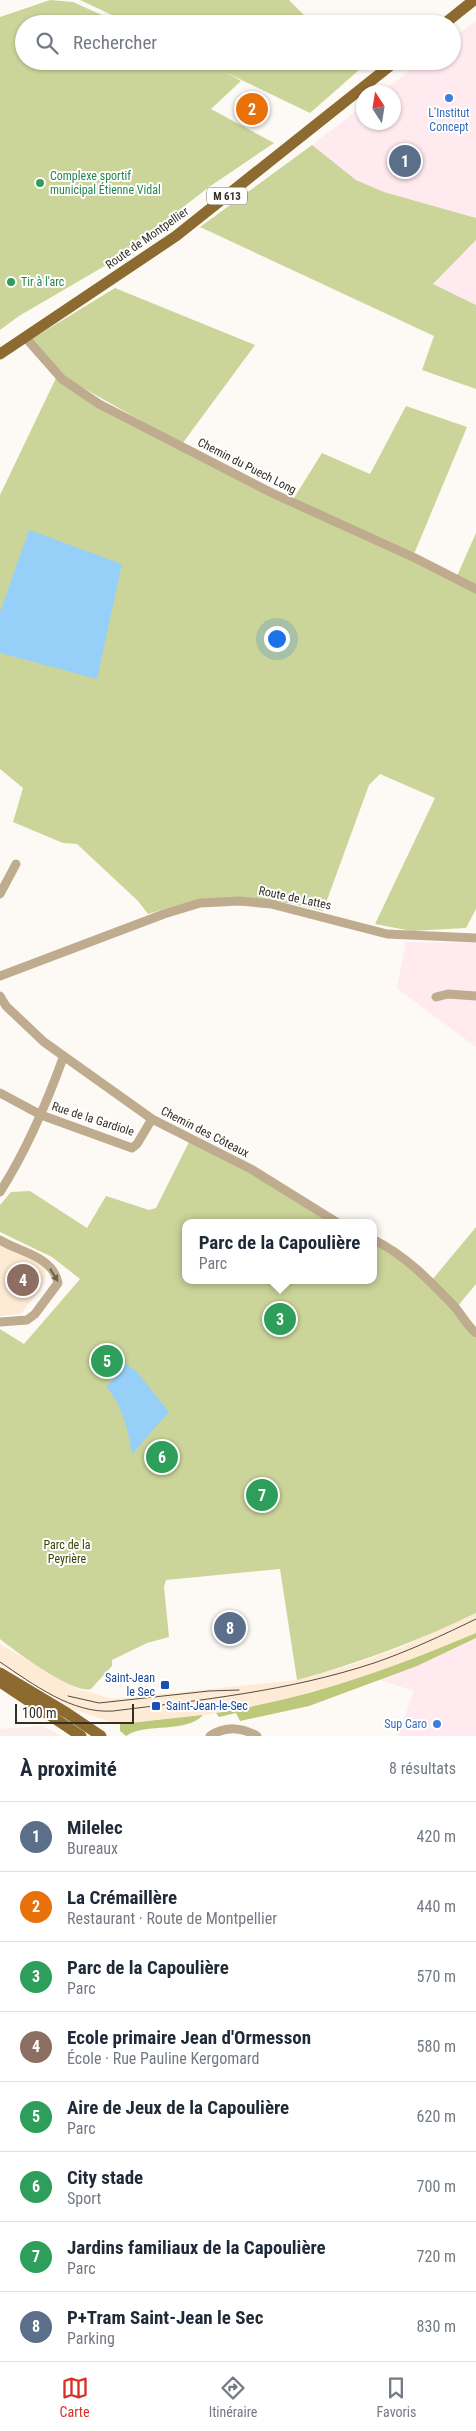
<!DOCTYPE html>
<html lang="fr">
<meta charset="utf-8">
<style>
:root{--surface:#fff;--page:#f6f6f7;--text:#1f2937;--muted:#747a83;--line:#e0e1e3;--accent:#d93025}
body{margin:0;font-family:"Roboto Condensed",sans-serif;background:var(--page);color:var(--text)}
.compass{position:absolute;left:356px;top:85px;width:45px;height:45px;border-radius:50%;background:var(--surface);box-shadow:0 1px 4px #0004;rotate:348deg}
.scale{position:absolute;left:15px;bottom:12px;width:119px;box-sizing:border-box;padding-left:5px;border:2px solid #342e25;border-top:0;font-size:14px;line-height:18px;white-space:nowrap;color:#342e25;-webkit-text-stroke:4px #fff;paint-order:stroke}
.you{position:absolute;left:276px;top:638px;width:18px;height:18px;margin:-12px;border:4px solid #fff;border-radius:50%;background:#1a73e8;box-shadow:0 0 0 8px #1a73e833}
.badge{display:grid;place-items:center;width:32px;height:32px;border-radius:50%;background:var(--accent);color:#fff;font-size:16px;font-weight:700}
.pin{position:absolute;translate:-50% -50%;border:2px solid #fff;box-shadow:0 1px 5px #0006}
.popup{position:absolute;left:182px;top:1219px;width:195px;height:65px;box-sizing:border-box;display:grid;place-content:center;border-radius:10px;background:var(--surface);filter:drop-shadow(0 1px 4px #0005);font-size:16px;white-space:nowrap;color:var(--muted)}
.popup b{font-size:19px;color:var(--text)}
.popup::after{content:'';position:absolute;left:50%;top:100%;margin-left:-10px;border:10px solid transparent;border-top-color:var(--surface)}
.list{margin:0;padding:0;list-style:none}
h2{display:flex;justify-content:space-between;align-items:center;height:65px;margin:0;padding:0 20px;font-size:21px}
h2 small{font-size:16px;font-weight:400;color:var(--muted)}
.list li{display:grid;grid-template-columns:32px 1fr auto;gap:15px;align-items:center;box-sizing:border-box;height:70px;padding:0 20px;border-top:1px solid var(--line)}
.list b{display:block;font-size:19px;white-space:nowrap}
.list p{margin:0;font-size:16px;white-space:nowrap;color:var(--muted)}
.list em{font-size:16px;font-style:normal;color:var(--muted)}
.icon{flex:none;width:28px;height:28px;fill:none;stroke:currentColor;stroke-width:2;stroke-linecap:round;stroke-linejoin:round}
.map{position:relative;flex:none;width:476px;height:1736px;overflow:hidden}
.search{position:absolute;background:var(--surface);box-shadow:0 1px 4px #0004;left:15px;right:15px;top:15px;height:55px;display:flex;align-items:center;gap:12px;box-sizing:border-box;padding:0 18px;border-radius:28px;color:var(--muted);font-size:19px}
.sheet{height:625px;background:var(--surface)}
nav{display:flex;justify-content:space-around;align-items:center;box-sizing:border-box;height:70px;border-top:1px solid var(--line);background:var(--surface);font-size:14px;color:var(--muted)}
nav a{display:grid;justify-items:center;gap:2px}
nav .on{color:var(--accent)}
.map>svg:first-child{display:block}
.commercial{fill:#ffeaf0}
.built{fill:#feebd5}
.medical{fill:#fcecea}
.green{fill:#cbd59a}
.forest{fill:#bcc87a}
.water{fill:#96d0f8}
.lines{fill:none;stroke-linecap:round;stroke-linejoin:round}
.minor{stroke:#bfac8f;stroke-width:9}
.major{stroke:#8d6a30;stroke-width:11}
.tram{stroke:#514c43;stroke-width:1}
.oneway{fill:#6c604f}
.shop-dot{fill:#3f7fe0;stroke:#fff;stroke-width:2}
.leisure-dot{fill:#2e9e5b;stroke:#fff;stroke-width:2}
.transit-dot{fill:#1a4fb4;stroke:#fff;stroke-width:2}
.labels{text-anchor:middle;stroke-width:4;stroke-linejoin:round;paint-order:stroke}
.shield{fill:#fff;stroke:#716d66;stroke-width:1}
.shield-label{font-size:11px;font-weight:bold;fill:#342e25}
.shop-label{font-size:12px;fill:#366cbe;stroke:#fff}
.leisure-label{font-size:12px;fill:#27864d;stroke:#fff;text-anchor:start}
.street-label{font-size:12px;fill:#342e25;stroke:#fff}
.park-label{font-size:12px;fill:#3b4204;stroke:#fff}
.transit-label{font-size:12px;fill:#164399;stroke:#fff;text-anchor:end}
</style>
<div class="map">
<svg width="476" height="1736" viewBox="0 0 476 1736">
<rect width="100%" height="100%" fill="#fdfaf5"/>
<!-- commercial -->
<path class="commercial" d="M476 21V218L384 192 356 180 312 145 363 106 364 122H394V92H381L423 61H452V39Z
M476 240V305L433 284Z
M406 942 476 943V1047L397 988Z
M476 1638V1736H398L414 1691 380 1680 417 1666Z"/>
<!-- built -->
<path class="built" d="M0 1245 36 1260 47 1269 44 1272 46 1275 44 1284 21 1314 0 1316Z
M476 1613V1633L417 1658 354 1680 272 1703 203 1715 117 1724 73 1709 0 1665V1644L76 1688 112 1699 297 1680 354 1664 399 1648Z"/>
<!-- medical -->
<path class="medical" d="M42 1726 62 1736H0V1729Z"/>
<!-- green -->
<path class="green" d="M50 0 73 2 122 24H24V61H350L359 70 310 113 227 73 241 81 211 109 274 143 209 187 115 260 19 316 0 330V17Z
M80 0H289L313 24H131Z
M312 145 356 180 384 192 476 218V240L433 284 476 305V389L422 370 434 336 200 227Z
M115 288 255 345 182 444 64 377 30 340Z
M56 378 98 406 412 558 476 592V909L466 928 411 931 375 924 435 798 380 774 369 785 323 911C256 894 214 893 148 914L138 901 77 844 63 843 13 822 23 788 0 769V495Z
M406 406 467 427 414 554 292 501 322 453 370 474Z
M476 533V586L457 576Z
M189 1142 251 1173 330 1223H186V1280H374V1245L402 1257 448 1305 476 1338V1613C418 1641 359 1663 297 1680L280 1569 166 1580 164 1587 169 1637 147 1643 112 1660V1666L91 1689C74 1695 15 1651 0 1639V1329L24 1344 80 1279 52 1257 0 1232V1205L11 1192 30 1191 87 1228 106 1196 149 1210 156 1208Z
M476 1227V1284L457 1307 432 1280Z"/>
<!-- forest -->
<path class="forest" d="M476 1633V1638L417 1666 309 1706 240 1721 236 1713 219 1717 216 1713C306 1699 392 1669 476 1633Z
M203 1715C186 1734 146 1722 126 1736L120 1731V1724Z"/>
<!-- water -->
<path class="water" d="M29 530 122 564 97 679 0 653V612Z
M126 1364 137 1372 169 1412 132 1454C128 1430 123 1406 106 1387Z"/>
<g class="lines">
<!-- minor -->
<path class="minor" d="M25 337 62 379 99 404 272 493 415 558 476 589
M0 894 16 864
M0 976 164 914 200 903 240 901 271 904 387 934 476 938
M0 996 6 1006 44 1042 152 1119 251 1169 338 1223
M436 997 448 994 476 996
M0 1093 41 1115 132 1148 137 1144 152 1119
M0 1192C27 1150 46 1105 63 1058
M0 1240C19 1252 53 1256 58 1283L35 1314 27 1320 0 1322
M374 1240C404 1254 431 1282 454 1306 462 1315 467 1326 476 1333
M210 1736C225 1726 242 1727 257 1736"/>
<!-- major -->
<path class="major" d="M444 24 474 0
M0 354 176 236 396 61
M0 1673 67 1713 101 1736
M0 1682 81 1736"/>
<!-- tram -->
<path class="tram" d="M0 1662C33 1684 72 1714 113 1711 202 1700 289 1691 374 1663 409 1651 443 1635 476 1619
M68 1696 99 1703 209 1691 239 1690"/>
</g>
<!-- one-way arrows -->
<defs><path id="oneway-solid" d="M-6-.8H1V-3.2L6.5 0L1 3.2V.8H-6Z" transform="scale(1.25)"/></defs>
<use class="oneway" href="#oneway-solid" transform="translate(54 1275) rotate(58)"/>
<!-- markers -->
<g class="shop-dot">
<circle cx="449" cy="98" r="5"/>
<circle cx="437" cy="1724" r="5"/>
</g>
<g class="leisure-dot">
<circle cx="40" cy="183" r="5"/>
<circle cx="11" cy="282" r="5"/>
</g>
<g class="transit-dot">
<rect x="160" y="1680" width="10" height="10" rx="2.5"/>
<rect x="151" y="1701" width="10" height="10" rx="2.5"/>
</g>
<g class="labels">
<!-- shield labels -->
<rect class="shield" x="207" y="187.5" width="40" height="17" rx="4"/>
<g class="shield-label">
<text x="227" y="200">M 613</text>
</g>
<!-- shop labels -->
<g class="shop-label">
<text x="449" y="117">L'Institut<tspan x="449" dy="14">Concept</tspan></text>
<text x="427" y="1728" text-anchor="end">Sup Caro</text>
</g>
<!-- leisure labels -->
<g class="leisure-label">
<text x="50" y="180">Complexe sportif<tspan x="50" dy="14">municipal Étienne Vidal</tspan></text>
<text x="21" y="286">Tir à l'arc</text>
</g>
<!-- street labels -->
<g class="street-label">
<text transform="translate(147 238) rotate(-35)" y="4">Route de Montpellier</text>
<text transform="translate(247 466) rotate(27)" y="4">Chemin du Puech Long</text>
<text transform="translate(295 898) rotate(12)" y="4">Route de Lattes</text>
<text transform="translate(93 1119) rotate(18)" y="4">Rue de la Gardiole</text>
<text transform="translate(205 1132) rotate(27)" y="4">Chemin des Côteaux</text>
</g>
<!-- park labels -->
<g class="park-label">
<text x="67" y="1549">Parc de la<tspan x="67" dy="14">Peyrière</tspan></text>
</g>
<!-- transit labels -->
<g class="transit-label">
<text x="155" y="1682">Saint-Jean<tspan x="155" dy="14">le Sec</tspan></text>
<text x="166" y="1710" text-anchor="start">Saint-Jean-le-Sec</text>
</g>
</g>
</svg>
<svg class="compass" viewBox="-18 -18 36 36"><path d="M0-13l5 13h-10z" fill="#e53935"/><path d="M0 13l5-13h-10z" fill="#747a83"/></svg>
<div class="scale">100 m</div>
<div class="you"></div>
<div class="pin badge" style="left:405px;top:161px;background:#5c6f8a">1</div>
<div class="pin badge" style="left:252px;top:109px;background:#e8710a">2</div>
<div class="pin badge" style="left:280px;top:1319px;background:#2e9e5b">3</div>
<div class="popup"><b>Parc de la Capoulière</b>Parc</div>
<div class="pin badge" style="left:23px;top:1280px;background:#8d6e63">4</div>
<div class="pin badge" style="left:107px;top:1361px;background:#2e9e5b">5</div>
<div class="pin badge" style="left:162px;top:1457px;background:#2e9e5b">6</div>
<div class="pin badge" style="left:262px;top:1495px;background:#2e9e5b">7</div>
<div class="pin badge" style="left:230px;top:1628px;background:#5c6f8a">8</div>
<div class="search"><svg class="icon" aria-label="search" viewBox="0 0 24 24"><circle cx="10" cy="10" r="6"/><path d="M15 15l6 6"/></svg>Rechercher</div>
</div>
<section class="sheet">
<h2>À proximité<small>8 résultats</small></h2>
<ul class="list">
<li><span class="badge" style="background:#5c6f8a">1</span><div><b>Milelec</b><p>Bureaux</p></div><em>420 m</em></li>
<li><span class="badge" style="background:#e8710a">2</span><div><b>La Crémaillère</b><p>Restaurant · Route de Montpellier</p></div><em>440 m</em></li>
<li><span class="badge" style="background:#2e9e5b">3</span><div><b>Parc de la Capoulière</b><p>Parc</p></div><em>570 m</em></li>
<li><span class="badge" style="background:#8d6e63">4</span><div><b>Ecole primaire Jean d'Ormesson</b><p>École · Rue Pauline Kergomard</p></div><em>580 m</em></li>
<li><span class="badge" style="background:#2e9e5b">5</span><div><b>Aire de Jeux de la Capoulière</b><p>Parc</p></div><em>620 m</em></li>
<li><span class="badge" style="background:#2e9e5b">6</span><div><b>City stade</b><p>Sport</p></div><em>700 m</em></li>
<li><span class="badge" style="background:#2e9e5b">7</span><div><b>Jardins familiaux de la Capoulière</b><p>Parc</p></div><em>720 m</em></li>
<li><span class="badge" style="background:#5c6f8a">8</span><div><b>P+Tram Saint-Jean le Sec</b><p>Parking</p></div><em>830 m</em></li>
</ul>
</section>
<nav>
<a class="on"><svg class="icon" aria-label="map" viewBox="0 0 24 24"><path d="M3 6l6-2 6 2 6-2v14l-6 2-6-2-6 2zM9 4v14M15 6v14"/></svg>Carte</a>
<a><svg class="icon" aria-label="directions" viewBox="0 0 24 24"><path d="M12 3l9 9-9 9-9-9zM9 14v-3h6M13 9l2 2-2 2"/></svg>Itinéraire</a>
<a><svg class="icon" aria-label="saved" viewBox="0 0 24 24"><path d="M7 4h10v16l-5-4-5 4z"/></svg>Favoris</a>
</nav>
